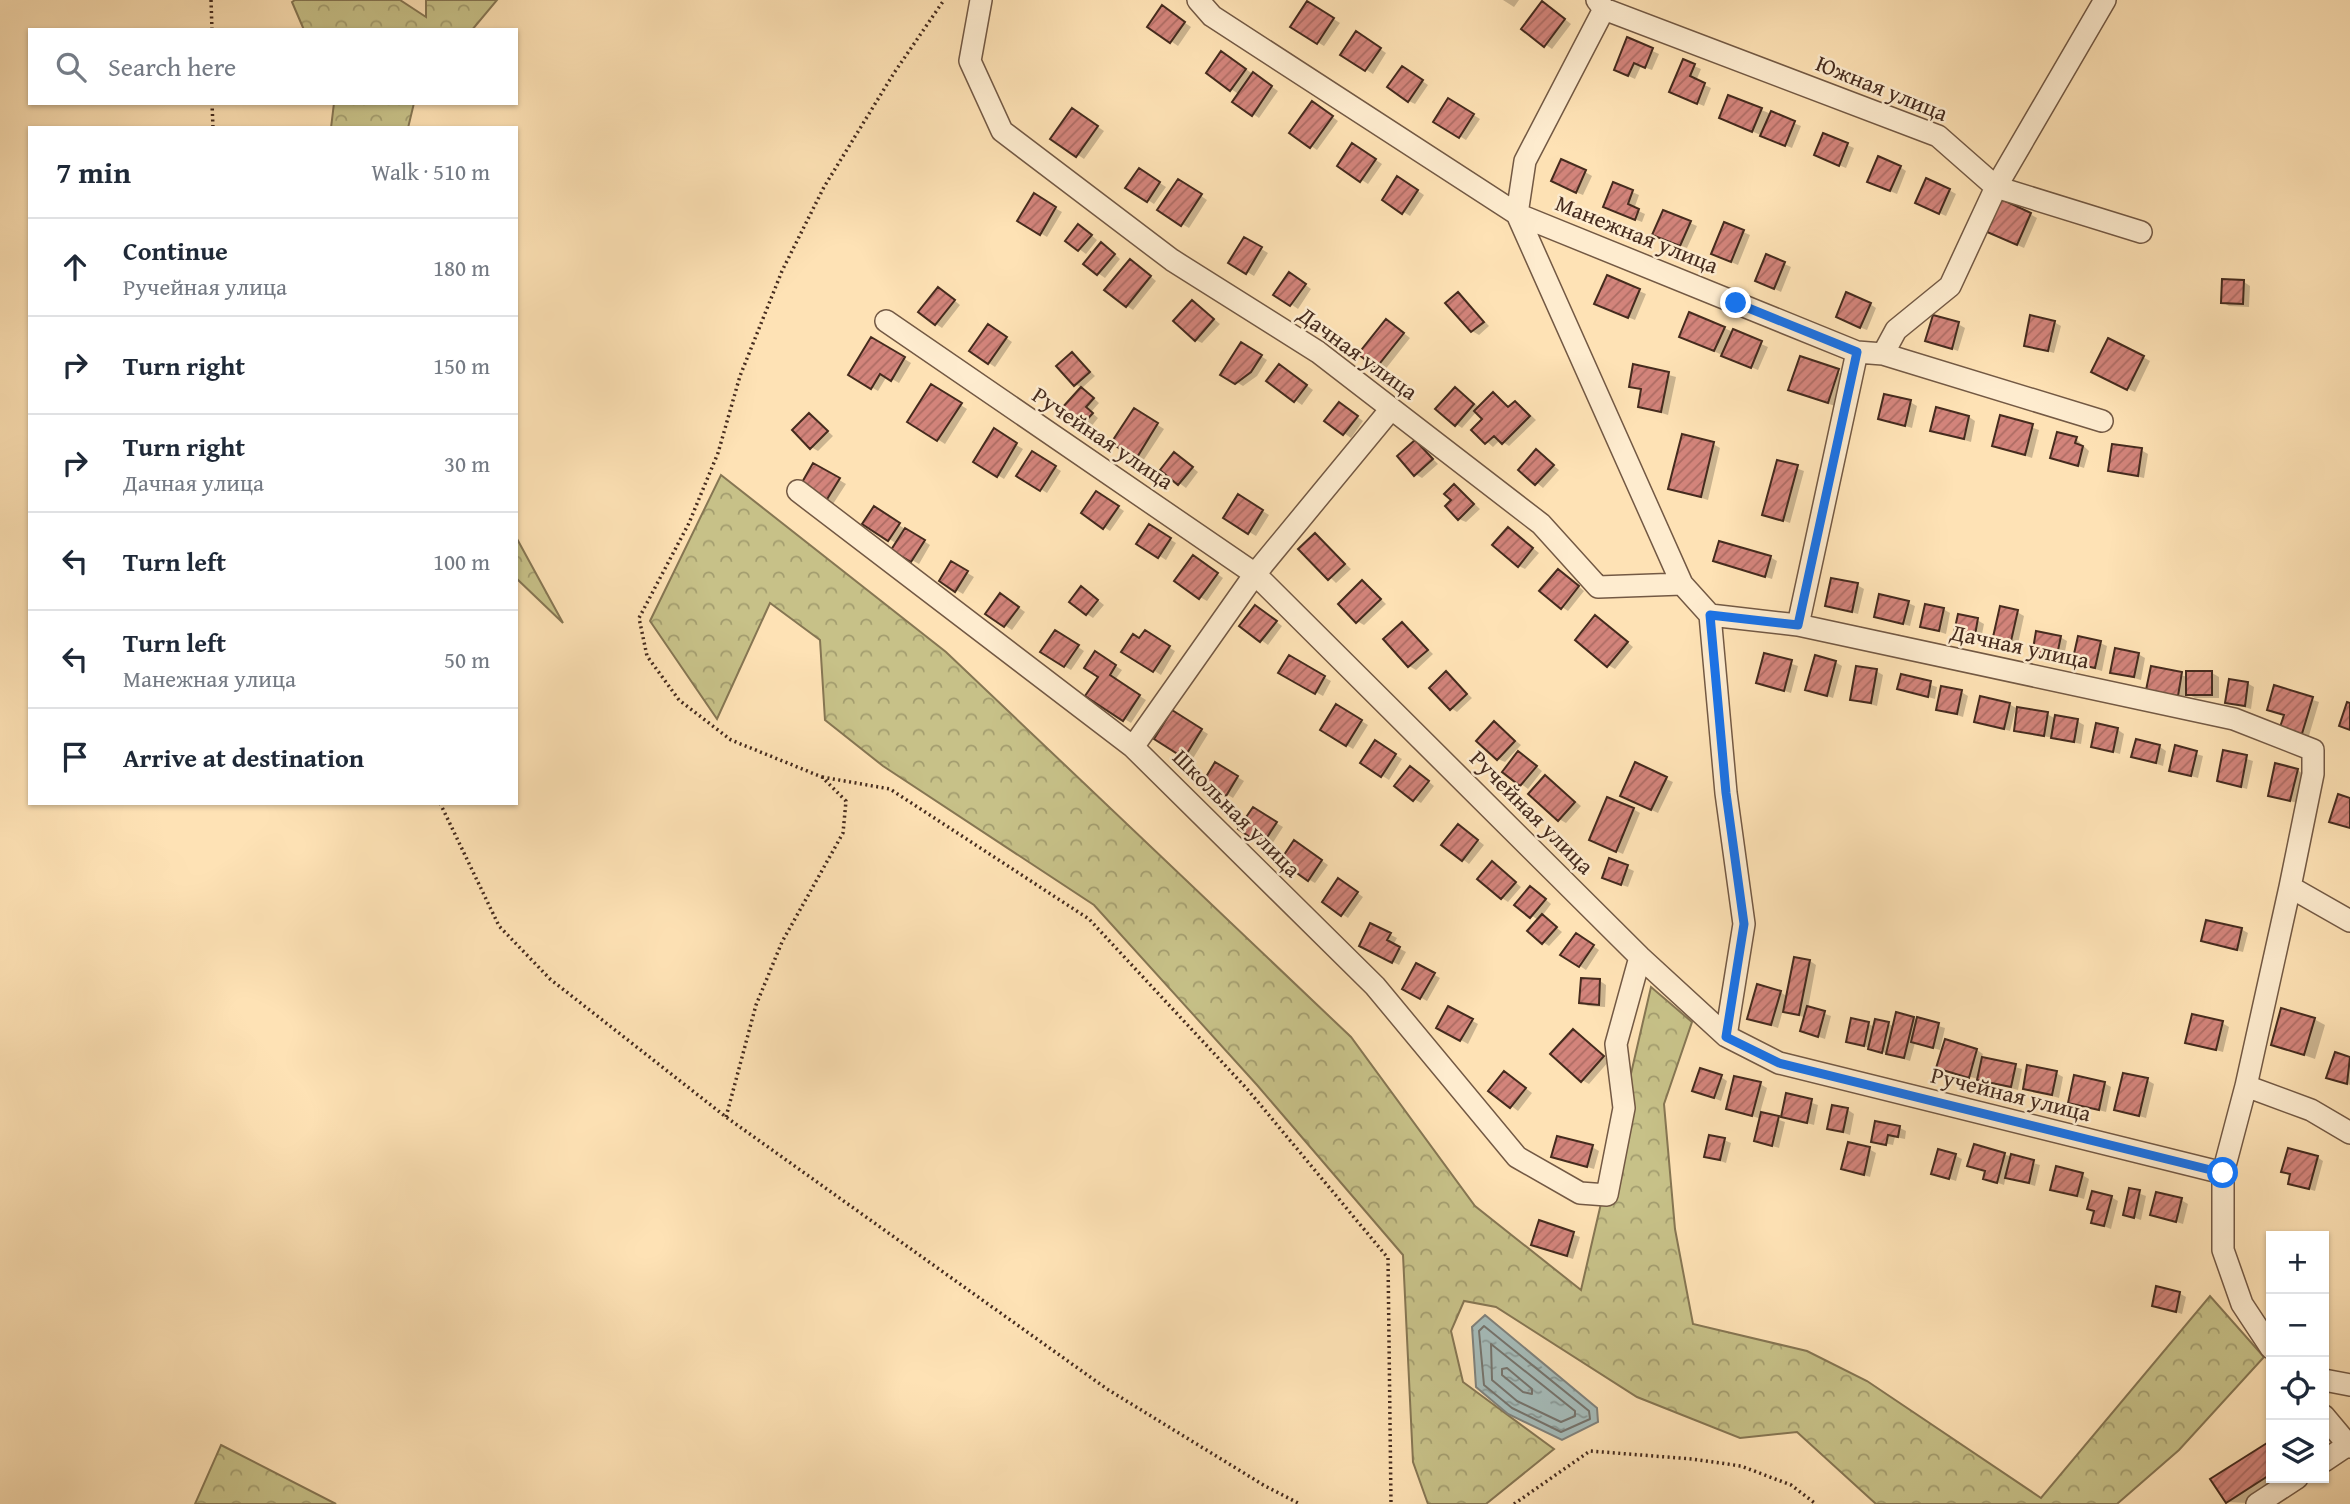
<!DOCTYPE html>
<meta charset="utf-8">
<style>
:root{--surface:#fff;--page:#f6f6f7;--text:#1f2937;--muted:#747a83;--line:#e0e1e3}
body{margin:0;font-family:"Gentium Book Plus",serif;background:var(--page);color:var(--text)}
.controls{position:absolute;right:21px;bottom:21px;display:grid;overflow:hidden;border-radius:0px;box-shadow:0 2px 5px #0004}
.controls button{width:63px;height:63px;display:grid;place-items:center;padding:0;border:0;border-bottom:2px solid var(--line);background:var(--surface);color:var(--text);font:35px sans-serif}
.stop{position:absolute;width:21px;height:21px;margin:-16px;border:5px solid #1a73e8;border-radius:50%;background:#fff}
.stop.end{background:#1a73e8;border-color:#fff;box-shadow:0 2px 7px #0008}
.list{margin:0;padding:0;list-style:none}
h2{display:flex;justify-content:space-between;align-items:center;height:91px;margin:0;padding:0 28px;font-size:30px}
h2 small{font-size:23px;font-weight:400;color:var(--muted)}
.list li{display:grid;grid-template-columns:46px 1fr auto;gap:21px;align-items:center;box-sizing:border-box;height:98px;padding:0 28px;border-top:2px solid var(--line)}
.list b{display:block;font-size:26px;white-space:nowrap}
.list p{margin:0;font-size:23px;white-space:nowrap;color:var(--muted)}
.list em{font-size:23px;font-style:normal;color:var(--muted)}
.icon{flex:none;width:38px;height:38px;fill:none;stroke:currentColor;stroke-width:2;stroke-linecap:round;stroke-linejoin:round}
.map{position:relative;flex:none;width:2350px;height:1504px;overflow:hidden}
.search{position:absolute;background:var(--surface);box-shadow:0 2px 5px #0004;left:28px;top:28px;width:490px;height:77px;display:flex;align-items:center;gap:18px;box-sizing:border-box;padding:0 24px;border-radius:0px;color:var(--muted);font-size:26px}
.panel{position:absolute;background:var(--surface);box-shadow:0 2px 5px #0004;left:28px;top:126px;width:490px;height:679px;border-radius:0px}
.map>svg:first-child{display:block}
.forest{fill:url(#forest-crowns);stroke:#867653;stroke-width:2}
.water{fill:url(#water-ripples);stroke:#7f817b;stroke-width:2}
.shadow{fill:#0003}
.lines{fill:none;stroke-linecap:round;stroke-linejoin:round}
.shore{stroke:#75736c;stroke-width:2}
.building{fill:url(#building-hatch);stroke:#452b1e;stroke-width:2}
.minor-casing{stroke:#735944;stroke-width:24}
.path{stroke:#452b1e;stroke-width:3.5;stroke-dasharray:2 3.5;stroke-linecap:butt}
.minor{stroke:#feeccf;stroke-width:21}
.route{stroke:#1a73e8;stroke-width:9}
.labels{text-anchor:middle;stroke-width:5;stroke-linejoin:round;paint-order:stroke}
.street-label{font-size:23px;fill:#452b1e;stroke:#feeccf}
</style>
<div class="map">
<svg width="2350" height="1504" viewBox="0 0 2350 1504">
<defs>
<pattern id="forest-crowns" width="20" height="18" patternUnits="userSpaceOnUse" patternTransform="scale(1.75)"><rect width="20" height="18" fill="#c7c188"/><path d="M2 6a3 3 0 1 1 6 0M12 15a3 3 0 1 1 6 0" fill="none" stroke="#a39d6f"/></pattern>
<pattern id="water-ripples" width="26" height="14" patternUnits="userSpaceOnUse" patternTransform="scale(1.75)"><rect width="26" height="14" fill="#a5bbb9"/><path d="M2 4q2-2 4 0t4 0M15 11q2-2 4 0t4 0" fill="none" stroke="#889896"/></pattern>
<pattern id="building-hatch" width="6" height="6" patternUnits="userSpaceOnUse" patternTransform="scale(1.75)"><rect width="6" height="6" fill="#d3847b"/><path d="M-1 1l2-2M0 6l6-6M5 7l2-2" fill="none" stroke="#ad6c64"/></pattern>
</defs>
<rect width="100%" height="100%" fill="#fee2b5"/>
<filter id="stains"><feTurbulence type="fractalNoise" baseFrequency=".00286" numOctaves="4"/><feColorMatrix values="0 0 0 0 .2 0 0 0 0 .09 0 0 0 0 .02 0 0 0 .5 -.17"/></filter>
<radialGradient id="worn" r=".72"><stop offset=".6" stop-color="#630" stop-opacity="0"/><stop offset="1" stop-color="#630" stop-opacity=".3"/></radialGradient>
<!-- forest -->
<path class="forest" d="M295 0H400L426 17V0H497L472 30H304L292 2Z
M334 103H414L408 128H331Z
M721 475 946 652 1351 1037 1475 1206 1581 1290 1651 987 1692 1022 1664 1104 1675 1229 1693 1324 1807 1351 1867 1381 2041 1498 2210 1296 2264 1357 2179 1450 2117 1504H1876L1797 1432 1740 1438 1637 1397 1496 1307 1464 1301 1451 1331 1463 1382 1554 1449 1486 1504H1428L1413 1462 1403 1255 1257 1085 1094 905 883 766 825 720 820 640 770 603 717 719 650 621Z
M516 537 563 623 516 578Z
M221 1445 336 1504H195Z"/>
<!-- water -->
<path class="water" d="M1485 1315 1597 1408 1598 1422 1562 1440 1508 1414 1476 1387 1472 1327Z"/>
<!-- shadow -->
<path class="shadow" d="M1503 0H1519L1514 7Z
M1308 3 1340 23 1324 46 1293 27Z
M1549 7 1571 24 1552 49 1523 29Z
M1169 12 1191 27 1178 46 1149 26Z
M1363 37 1386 53 1373 74 1342 54Z
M1628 40 1659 54 1652 70 1641 66 1635 79 1622 73Z
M1228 57 1278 91 1259 118 1253 114 1240 95 1231 89Z
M1694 66 1701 69 1696 81 1711 88 1704 106 1678 95Z
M1409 72 1428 85 1415 104 1409 101Z
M1729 97 1801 126 1792 148 1727 121Z
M1449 100 1480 119 1466 140 1436 122Z
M1319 107 1338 121 1317 150 1311 146Z
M1079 114 1104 131 1084 159 1053 138Z
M1847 145 1854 148 1846 168 1822 158Z
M1359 149 1382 164 1368 184 1339 165Z
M1900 167 1906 171 1897 194 1876 185Z
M1585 172 1592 176 1583 195 1559 185Z
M1146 174 1166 187 1154 204 1128 187Z
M1405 182 1424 195 1410 216 1384 200Z
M1614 184 1639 195 1634 209 1645 214 1642 222 1612 210Z
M1185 185 1207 200 1189 228 1182 224Z
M1949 190 1956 194 1946 216 1924 206Z
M1034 196 1062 212 1047 237 1020 221Z
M2030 214 2037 218 2024 248 1995 235Z
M1690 223 1697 226 1687 248 1661 238Z
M1725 224 1750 235 1738 265 1719 257Z
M1085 230 1097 240 1086 254 1067 240Z
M1245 239 1268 253 1254 276 1231 262Z
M1108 248 1120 259 1105 278 1085 264Z
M1767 256 1791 267 1781 292 1764 284Z
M1137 265 1156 281 1133 310 1127 306Z
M1607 277 1646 294 1635 320 1603 307Z
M1296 278 1311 289 1298 309 1276 294Z
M2244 282 2250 286 2249 307 2229 306 2222 302Z
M945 293 960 305 942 328 936 324Z
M1458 294 1489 326 1479 335 1472 331Z
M1193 302 1220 324 1202 343 1196 340Z
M1870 304 1876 308 1867 330 1844 321Z
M2054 322 2061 326 2054 353 2026 345Z
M1958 324 1965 328 1958 351 1927 340Z
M1393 325 1410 338 1384 371 1360 354Z
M1724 328 1768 347 1758 370 1687 340Z
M995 330 1012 342 995 367 989 363Z
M872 339 911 363 899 383 887 376 878 391 851 375Z
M1242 344 1267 360 1257 376 1243 386 1223 374Z
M1072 354 1095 376 1082 388 1075 384Z
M2143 357 2150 361 2135 392 2100 376Z
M1801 359 1845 375 1835 406 1797 393Z
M1635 366 1676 377 1668 415 1640 406 1643 391 1631 386Z
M1286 370 1313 390 1302 405 1268 381Z
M931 386 967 409 945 444 909 421Z
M1088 393 1099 403 1091 412 1098 418 1090 428 1065 408Z
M1462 393 1480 408 1494 394 1510 408 1515 403 1522 407 1536 420 1509 446 1500 440 1493 447 1474 430 1485 419 1477 411 1462 428 1456 424Z
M1910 402 1917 406 1912 428 1880 418Z
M1346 408 1363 421 1351 438 1327 421Z
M1134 410 1164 429 1143 461 1114 443Z
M810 415 833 436 818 451 811 447Z
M1969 417 1975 421 1971 442 1932 430Z
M2002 417 2039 430 2032 458 1994 445Z
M994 431 1023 449 1004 479 975 461Z
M2076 439 2089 451 2084 468 2052 457Z
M1416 442 1438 464 1422 478 1415 474Z
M1713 444 1720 448 1708 500 1670 488Z
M2141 450 2148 454 2144 478 2110 470Z
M1537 452 1559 470 1543 488 1520 469Z
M1033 453 1061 471 1047 493 1019 475Z
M1181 458 1198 472 1186 488 1162 470Z
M1779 462 1804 471 1790 523 1764 514Z
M814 465 846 484 833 504 802 485Z
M1455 486 1480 509 1466 522 1459 519 1454 501Z
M1239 496 1269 515 1256 536 1226 518Z
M1103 497 1124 511 1110 531 1104 527Z
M874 509 930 545 919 564 894 550 897 544 865 523Z
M1150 527 1176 543 1166 560 1139 543Z
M1509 529 1539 553 1525 569 1519 566Z
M1315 535 1351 569 1336 583 1301 549Z
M1770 557 1777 561 1772 579 1715 560Z
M1200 562 1223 578 1207 601 1200 597Z
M952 564 974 577 963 594 941 581Z
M1565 575 1584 591 1568 611 1562 607Z
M1363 582 1386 604 1364 625 1357 621Z
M1857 585 1864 589 1858 614 1827 605Z
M1088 592 1104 605 1093 618 1087 614Z
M1007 599 1025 612 1012 630 988 614Z
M1908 603 1915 606 1910 626 1876 616Z
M1943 609 1950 613 1946 634 1922 626Z
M1262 611 1282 626 1268 645 1242 626Z
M2017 612 2024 616 2016 653 1993 645Z
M1977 620 1984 624 1980 644 1955 636Z
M1602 621 1633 647 1615 669 1608 665Z
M1402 624 1433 654 1416 670 1409 666Z
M1145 633 1175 651 1161 675 1124 651 1140 640Z
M1062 636 1084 651 1071 670 1064 666Z
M2060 637 2067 641 2063 662 2034 654Z
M2100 643 2107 646 2102 671 2074 663Z
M1095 653 1122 670 1115 680 1146 700 1131 723 1088 695 1100 676Z
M2138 654 2145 658 2141 680 2112 672Z
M1766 655 1798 666 1791 693 1758 682Z
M1289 658 1331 681 1323 696 1281 673Z
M1835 662 1842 666 1833 698 1807 689Z
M2152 668 2188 677 2212 673 2219 677V698H2195L2186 693 2184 698 2155 693Z
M1876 671 1883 675 1877 706 1852 699Z
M1446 674 1472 698 1457 712 1451 708Z
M1902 676 1937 687 1935 699 1899 688Z
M2247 683 2254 687 2251 709 2227 702Z
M2275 687 2319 702 2308 739 2288 733 2285 716 2269 709Z
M1961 692 1968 696 1963 717 1938 709Z
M2009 704 2016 708 2010 731 1976 721Z
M1337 706 1368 725 1353 749 1322 730Z
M1172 712 1208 734 1192 760 1156 738Z
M2047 714 2056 719 2077 721 2084 725 2081 744 2016 730Z
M1495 724 1521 745 1505 762 1498 759Z
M2118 730 2124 734 2120 754 2093 746Z
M1375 742 1402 759 1389 780 1362 763Z
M2160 747 2166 751 2163 766 2133 756Z
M2177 748 2203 756 2198 778 2171 770Z
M2225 752 2253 761 2247 789 2219 781Z
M1525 757 1542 771 1528 789 1504 771Z
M1216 764 1244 781 1233 798 1205 781Z
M2297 770 2304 774 2297 803 2270 795Z
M1417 772 1434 786 1421 803 1414 799Z
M1546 777 1581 806 1566 823 1559 819Z
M1666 779 1673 782 1658 813 1628 799Z
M1253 809 1283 827 1270 847 1241 829Z
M1633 809 1640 813 1623 854 1598 843Z
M1465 830 1484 845 1469 864 1444 845Z
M1301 846 1328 865 1315 883 1308 879Z
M1610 860 1634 871 1628 887 1610 881Z
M1499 868 1521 887 1508 902 1502 898Z
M1346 885 1363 897 1348 918 1342 914Z
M1537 892 1551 904 1542 916 1562 932 1549 946 1543 942 1538 920 1517 905Z
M1371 925 1397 938 1393 945 1406 952 1399 965 1368 949Z
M2241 929 2248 933 2243 952 2203 941Z
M1583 939 1599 950 1586 970 1580 966Z
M1810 961 1816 965 1808 1008 1831 1016 1825 1039 1802 1031 1806 1018 1783 1010 1778 1028 1749 1018 1780 992 1788 997Z
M1417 965 1440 978 1427 1001 1404 988Z
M1600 981 1606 985 1605 1007 1588 1006 1581 1002Z
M1449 1008 1478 1024 1468 1044 1438 1027Z
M1913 1018 1945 1028 1940 1050 1915 1043 1910 1061 1848 1041 1868 1024 1875 1027 1888 1024 1895 1027Z
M2314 1019 2325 1025 2315 1059 2273 1044Z
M2222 1023 2229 1027 2223 1052 2187 1042Z
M1580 1035 1609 1061 1589 1084 1582 1080Z
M1946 1041 1977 1050 1983 1054 1982 1058 2022 1069 2018 1090 1938 1068Z
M2336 1054 2350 1059V1085L2328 1077Z
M2056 1073 2063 1077 2059 1098 2024 1088Z
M1511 1077 1532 1093 1518 1111 1491 1091Z
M1721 1077 1727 1081 1721 1101 1694 1090Z
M2147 1080 2154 1084 2146 1118 2116 1109Z
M2104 1083 2111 1087 2106 1112 2070 1102Z
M1760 1084 1767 1088 1760 1113 1785 1122 1779 1148 1756 1141 1761 1119 1728 1108Z
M1788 1095 1818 1105 1814 1125 1783 1116Z
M1848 1110 1854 1114 1850 1135 1829 1128Z
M1900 1128 1906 1131 1905 1139 1895 1137 1893 1145 1873 1141Z
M1724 1140 1731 1143 1726 1163 1706 1156Z
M1975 1146 2040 1165 2035 1186 2006 1176 2004 1185 1985 1178 1986 1172 1969 1165Z
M1592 1147 1599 1151 1594 1169 1553 1156Z
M1869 1149 1876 1153 1870 1177 1843 1168Z
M1956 1156 1962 1159 1956 1181 1933 1173Z
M2317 1157 2323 1161 2315 1191 2290 1183 2292 1175 2284 1171Z
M2082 1175 2089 1179 2084 1199 2052 1189Z
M2130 1190 2146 1196 2141 1220 2124 1214Z
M2111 1197 2118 1201 2111 1229 2093 1222Z
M2181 1200 2188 1204 2183 1224 2152 1214Z
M1540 1222 1580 1237 1573 1259 1540 1248Z
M2179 1293 2186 1297 2182 1314 2154 1305Z
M2267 1445 2271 1447V1478H2302L2265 1504 2227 1502Z"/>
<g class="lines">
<!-- shore -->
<path class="shore" d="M1484 1326 1589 1411 1590 1419 1561 1432 1512 1408 1484 1385 1479 1331Z
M1491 1344 1575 1411V1416L1561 1422 1517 1401 1492 1380Z
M1507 1368 1532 1389V1394L1523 1392 1502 1375V1369Z"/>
</g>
<!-- building -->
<path class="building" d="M1307 1 1334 18 1317 44 1290 27Z
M1542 1 1565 19 1544 47 1521 29Z
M1162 5 1185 22 1170 43 1147 27Z
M1356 31 1381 48 1365 71 1340 55Z
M1627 37 1653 48 1645 68 1634 63 1628 76 1614 70Z
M1221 51 1246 69 1230 91 1206 73Z
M1683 59 1695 64 1690 76 1705 83 1697 104 1669 92Z
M1402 66 1423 80 1408 102 1387 87Z
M1253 72 1272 86 1252 116 1232 102Z
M1728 95 1762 108 1752 132 1719 118Z
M1448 98 1474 114 1459 138 1433 122Z
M1312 101 1333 116 1310 148 1289 133Z
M1072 108 1098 126 1076 157 1050 139Z
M1771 111 1795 121 1785 146 1760 136Z
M1823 133 1848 143 1839 166 1814 155Z
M1352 143 1376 159 1360 182 1337 166Z
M1878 156 1901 166 1890 191 1867 182Z
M1561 159 1586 170 1576 193 1551 181Z
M1139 168 1160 182 1147 202 1125 188Z
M1397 176 1418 190 1402 214 1382 200Z
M1926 178 1950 189 1939 214 1915 203Z
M1178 179 1202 194 1181 226 1157 210Z
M1613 182 1633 190 1628 204 1639 209 1635 220 1603 207Z
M1034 193 1056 207 1040 235 1017 221Z
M2001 199 2031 213 2017 245 1987 232Z
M1663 210 1691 221 1680 246 1652 235Z
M1724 222 1744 230 1731 262 1711 254Z
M1078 224 1092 235 1078 251 1065 241Z
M1244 237 1262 247 1246 274 1228 263Z
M1101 242 1115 254 1097 275 1083 264Z
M1766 254 1785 262 1774 289 1755 281Z
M1130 259 1151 276 1126 307 1104 290Z
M1289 272 1306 284 1290 306 1273 295Z
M1607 275 1640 289 1628 318 1594 304Z
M2222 279 2244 280 2243 304 2221 303Z
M938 287 955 300 935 325 918 312Z
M1458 292 1484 322 1471 332 1445 303Z
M1846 292 1871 303 1860 328 1836 317Z
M1192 300 1214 319 1195 341 1173 321Z
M1689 312 1725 327 1714 351 1679 337Z
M1933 315 1959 322 1952 349 1925 341Z
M2030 315 2055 321 2048 351 2024 346Z
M1386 319 1404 333 1376 368 1358 354Z
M988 324 1007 337 988 364 969 351Z
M1733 329 1762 341 1751 368 1721 356Z
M871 337 905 357 891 381 880 374 871 389 848 375Z
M2108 338 2144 356 2127 390 2091 372Z
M1241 342 1262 355 1251 372 1235 384 1220 375Z
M1072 352 1090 372 1074 386 1056 366Z
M1800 356 1839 369 1828 403 1788 390Z
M1279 364 1307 385 1294 402 1266 381Z
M1633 364 1669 372 1661 412 1638 407 1641 389 1629 387Z
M931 384 962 403 937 441 907 422Z
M1081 387 1094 398 1086 407 1093 413 1082 425 1062 408Z
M1455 387 1474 404 1455 426 1435 409Z
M1493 392 1508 407 1515 401 1530 416 1502 444 1494 436 1485 444 1471 430 1482 419 1474 411Z
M1884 394 1911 400 1905 426 1878 419Z
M1339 402 1358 416 1343 435 1324 421Z
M1936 407 1969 416 1964 439 1930 431Z
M1134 408 1158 423 1136 459 1111 443Z
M809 413 828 431 810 449 792 430Z
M2000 415 2033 424 2025 455 1992 446Z
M994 428 1017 443 997 477 973 462Z
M2057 432 2077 437 2075 443 2083 446 2078 466 2050 458Z
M1682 434 1714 442 1701 497 1668 489Z
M1415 440 1433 459 1414 476 1397 456Z
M2112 444 2142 448 2138 476 2108 471Z
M1536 449 1554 465 1535 485 1518 470Z
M1032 451 1056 466 1040 491 1016 476Z
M1174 452 1193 467 1178 485 1160 470Z
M1777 460 1798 465 1783 521 1762 515Z
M813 463 840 478 826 501 800 486Z
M1454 484 1474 504 1458 520 1445 506 1451 500 1444 494Z
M1096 491 1119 506 1103 529 1081 513Z
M1238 494 1263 510 1248 534 1223 518Z
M874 506 900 523 888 541 862 524Z
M1149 524 1171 538 1158 558 1136 544Z
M1508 527 1533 548 1518 567 1492 545Z
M905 528 925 540 911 562 891 550Z
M1315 533 1345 564 1328 580 1298 549Z
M1719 541 1771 556 1765 577 1713 561Z
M1193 555 1218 573 1199 599 1174 581Z
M951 561 968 571 955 592 939 581Z
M1558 569 1579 586 1561 609 1539 591Z
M1831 578 1858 583 1852 612 1825 606Z
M1362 580 1381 599 1356 623 1338 604Z
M1081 586 1098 600 1086 615 1069 602Z
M1000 593 1019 607 1004 627 985 614Z
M1879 594 1909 601 1903 624 1874 617Z
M1925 604 1944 608 1939 631 1920 627Z
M1255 605 1277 621 1260 642 1239 626Z
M2000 606 2018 610 2009 650 1991 646Z
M1958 614 1978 618 1974 641 1953 637Z
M1595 615 1628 642 1607 667 1575 640Z
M1402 622 1428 650 1408 667 1383 639Z
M1055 630 1079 645 1064 667 1040 652Z
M1145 630 1170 646 1153 672 1121 652 1133 634 1139 638Z
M2036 631 2061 636 2056 660 2032 655Z
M2078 636 2101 641 2095 668 2072 663Z
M2115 648 2139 653 2134 677 2110 673Z
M1095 651 1116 665 1110 675 1140 695 1123 721 1085 696 1098 677 1084 668Z
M1764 653 1792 660 1784 691 1756 683Z
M1289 655 1325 676 1315 694 1278 673Z
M1815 655 1836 661 1827 696 1805 690Z
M1856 666 1877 669 1871 703 1850 700Z
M2151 666 2182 672 2178 696 2146 690Z
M1446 671 1467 694 1450 710 1429 688Z
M2186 671H2212V695H2186Z
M1901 674 1931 681 1928 697 1897 689Z
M2229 679 2248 682 2245 706 2225 703Z
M2274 685 2313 697 2301 737 2279 730 2284 715 2267 710Z
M1941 686 1962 690 1957 714 1936 710Z
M1980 696 2010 703 2004 729 1974 722Z
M2347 702 2350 703V730L2339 726Z
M1336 704 1362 720 1346 746 1320 730Z
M2017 707 2048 712 2044 736 2014 731Z
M1172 710 1202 729 1184 758 1154 739Z
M2055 715 2078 719 2074 742 2051 738Z
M1494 721 1515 741 1497 760 1476 741Z
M2096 723 2118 728 2113 752 2091 747Z
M2136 739 2160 745 2156 763 2131 757Z
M1375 740 1396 754 1381 777 1360 763Z
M2175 745 2197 751 2191 776 2169 771Z
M2223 750 2247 755 2241 787 2217 781Z
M1518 751 1537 766 1520 786 1502 772Z
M1215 762 1238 776 1226 796 1203 782Z
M1635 762 1667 777 1651 810 1620 796Z
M2275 763 2298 769 2290 801 2268 796Z
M1410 766 1429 781 1413 801 1394 786Z
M1545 775 1575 802 1558 821 1528 794Z
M2338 794 2350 798V828L2329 822Z
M1607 797 1634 808 1616 852 1589 840Z
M1253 807 1277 822 1262 845 1238 829Z
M1458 824 1478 840 1462 861 1441 845Z
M1294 840 1322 860 1308 881 1280 861Z
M1609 858 1628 865 1621 885 1602 878Z
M1492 861 1516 882 1501 899 1477 879Z
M1338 878 1358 892 1341 916 1322 902Z
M1530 886 1546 899 1530 918 1514 905Z
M1542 914 1557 927 1542 944 1527 931Z
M2206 920 2242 928 2237 950 2201 941Z
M1370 923 1391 933 1387 940 1400 947 1392 963 1359 946Z
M1576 933 1594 945 1579 967 1560 955Z
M1794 957 1810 960 1799 1015 1783 1012Z
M1416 963 1435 973 1420 999 1402 989Z
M1581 978 1600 979 1599 1005 1579 1003Z
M1757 984 1781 991 1771 1025 1747 1019Z
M1448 1006 1473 1019 1460 1041 1436 1028Z
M1807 1006 1825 1011 1818 1037 1800 1031Z
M2281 1008 2315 1018 2304 1055 2271 1045Z
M1896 1012 1914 1017 1904 1058 1886 1054Z
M2192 1014 2223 1021 2216 1050 2185 1043Z
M1917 1017 1939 1023 1933 1048 1911 1042Z
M1851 1018 1869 1022 1864 1046 1846 1042Z
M1875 1019 1889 1022 1882 1053 1868 1049Z
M1573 1029 1604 1056 1581 1082 1550 1054Z
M1945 1039 1977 1049 1969 1078 1936 1068Z
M2335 1052 2350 1057 2347 1084 2326 1078Z
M1982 1057 2016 1064 2011 1087 1977 1080Z
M2027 1065 2057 1071 2052 1095 2023 1089Z
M1700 1068 1722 1075 1714 1098 1692 1091Z
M1504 1071 1526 1088 1510 1108 1488 1091Z
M2123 1073 2148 1078 2139 1116 2114 1110Z
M2074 1075 2105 1082 2099 1110 2068 1103Z
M1734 1076 1761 1082 1752 1116 1726 1109Z
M1786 1093 1812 1099 1807 1123 1781 1117Z
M1832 1105 1848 1108 1843 1132 1827 1129Z
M1761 1112 1779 1116 1772 1146 1754 1141Z
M1875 1121 1900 1126 1898 1137 1888 1135 1886 1145 1871 1142Z
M1709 1135 1725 1138 1720 1160 1704 1157Z
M1557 1136 1593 1145 1587 1167 1551 1157Z
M1848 1142 1870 1147 1864 1175 1841 1169Z
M1974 1144 2005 1153 1997 1183 1983 1179 1985 1171 1967 1166Z
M2288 1148 2318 1156 2309 1189 2288 1184 2290 1174 2281 1172Z
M1938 1149 1956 1154 1949 1179 1931 1174Z
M2011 1154 2034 1160 2029 1183 2005 1178Z
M2056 1166 2083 1173 2077 1196 2050 1190Z
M2129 1188 2140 1190 2134 1218 2123 1215Z
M2092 1191 2112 1196 2104 1226 2091 1223 2094 1211 2087 1209Z
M2156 1192 2182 1198 2176 1222 2150 1215Z
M1539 1220 1574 1232 1567 1256 1531 1245Z
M2156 1286 2180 1292 2176 1312 2152 1306Z
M2267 1443 2271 1449V1474L2226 1503 2210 1479Z"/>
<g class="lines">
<defs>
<path id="minor" d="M981 0 970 61 1002 131 1172 260 1318 352 1541 524 1598 587 1682 584
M1198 0 1212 16 1517 214 1857 352 1883 354 2102 421
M1597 0 1604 9 1938 136 1996 187 2141 232
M1604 9 1525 161 1517 214 1682 584 1710 615 1726 793 1744 924 1726 1036
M886 321 1255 574 1640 957 1726 1036 1779 1063 2223 1173
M1883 354 1896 330 1950 286 1996 187 2105 0
M798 491 1133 747 1375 986 1517 1157 1580 1193 1607 1195 1624 1108 1616 1044 1640 957
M1710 615 1798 625 2234 719 2313 750V774L2290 887 2246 1086 2223 1173V1250L2242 1304 2271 1348
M1798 625 1857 352
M1133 747 1255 574 1391 409
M2290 887 2350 921
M2246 1086 2311 1110 2350 1133
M2324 1380 2350 1385
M2324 1416 2350 1447
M2324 1461 2348 1445
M2257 1504 2297 1478"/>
</defs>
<!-- minor casing -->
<use href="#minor" class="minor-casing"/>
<!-- path -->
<path class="path" d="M211 0 212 30
M212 103 213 128
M822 777 890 789 1089 919 1248 1090 1388 1258 1391 1504
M440 803 499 926 550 979 726 1117 1107 1389 1265 1486 1300 1504
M726 1117 756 1005 782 942 843 833 846 801 822 777 731 740 679 700 647 656 639 618 689 523 718 453 740 376 782 271 824 187 894 73 944 0
M1514 1504 1590 1451 1692 1459 1741 1466 1791 1485 1816 1504"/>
<!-- minor -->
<use href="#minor" class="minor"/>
</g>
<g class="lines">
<!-- route -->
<path class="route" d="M1736 303 1857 352 1798 625 1710 615 1726 793 1744 924 1726 1037 1779 1063 2223 1173"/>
</g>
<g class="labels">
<!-- street labels -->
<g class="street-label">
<text transform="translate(1882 88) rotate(22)" y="8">Южная улица</text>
<text transform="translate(1637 234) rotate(22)" y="8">Манежная улица</text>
<text transform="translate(1358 353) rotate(36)" y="8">Дачная улица</text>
<text transform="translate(1103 438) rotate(34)" y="8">Ручейная улица</text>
<text transform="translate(2020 646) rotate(12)" y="8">Дачная улица</text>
<text transform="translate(1532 812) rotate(45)" y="8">Ручейная улица</text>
<text transform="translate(1237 813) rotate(45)" y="8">Школьная улица</text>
<text transform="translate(2011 1094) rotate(14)" y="8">Ручейная улица</text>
</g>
</g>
<rect width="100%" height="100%" filter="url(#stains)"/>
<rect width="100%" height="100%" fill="url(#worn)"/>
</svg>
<div class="controls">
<button>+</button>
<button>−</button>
<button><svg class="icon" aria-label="locate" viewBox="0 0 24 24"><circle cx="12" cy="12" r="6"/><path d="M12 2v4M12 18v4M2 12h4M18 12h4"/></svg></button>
<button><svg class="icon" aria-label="layers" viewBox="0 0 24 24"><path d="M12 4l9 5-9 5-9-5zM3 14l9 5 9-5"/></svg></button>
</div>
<div class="stop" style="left:2223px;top:1173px"></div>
<div class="stop end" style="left:1736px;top:303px"></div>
<div class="search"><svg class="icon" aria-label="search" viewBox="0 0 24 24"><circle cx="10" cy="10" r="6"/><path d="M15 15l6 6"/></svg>Search here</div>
<section class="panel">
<h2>7 min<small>Walk · 510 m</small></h2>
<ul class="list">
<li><svg class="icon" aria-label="ahead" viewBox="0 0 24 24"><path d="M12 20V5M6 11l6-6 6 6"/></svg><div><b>Continue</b><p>Ручейная улица</p></div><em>180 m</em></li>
<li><svg class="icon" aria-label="right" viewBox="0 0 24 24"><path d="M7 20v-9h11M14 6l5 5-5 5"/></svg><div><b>Turn right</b></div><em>150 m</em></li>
<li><svg class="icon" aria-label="right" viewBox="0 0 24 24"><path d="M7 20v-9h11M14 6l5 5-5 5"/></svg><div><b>Turn right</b><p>Дачная улица</p></div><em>30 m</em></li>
<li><svg class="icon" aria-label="left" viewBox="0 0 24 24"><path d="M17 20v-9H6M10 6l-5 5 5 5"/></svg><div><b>Turn left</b></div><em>100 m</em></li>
<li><svg class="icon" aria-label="left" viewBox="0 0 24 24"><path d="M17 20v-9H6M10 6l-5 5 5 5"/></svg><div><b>Turn left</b><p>Манежная улица</p></div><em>50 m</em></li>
<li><svg class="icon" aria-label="arrive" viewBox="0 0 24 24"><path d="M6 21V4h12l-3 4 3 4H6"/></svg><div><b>Arrive at destination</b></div></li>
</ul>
</section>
</div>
